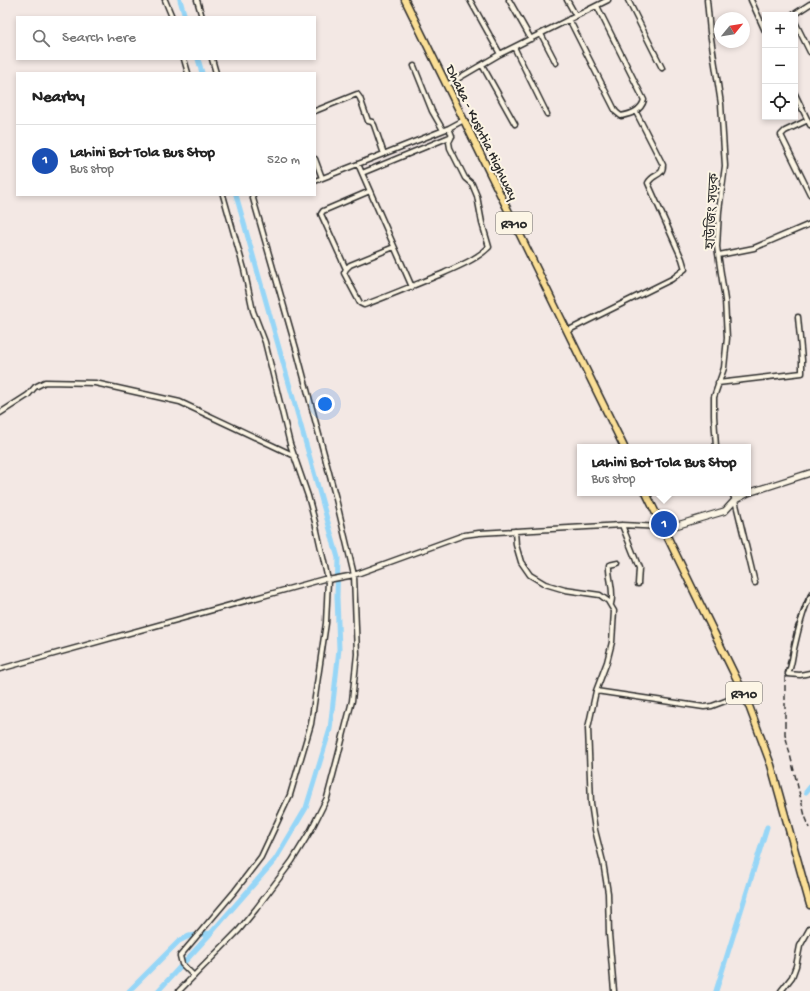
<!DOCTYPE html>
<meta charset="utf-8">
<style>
:root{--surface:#fff;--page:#f2f2f2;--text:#222;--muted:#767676;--line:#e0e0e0;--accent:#db2777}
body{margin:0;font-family:"Gochi Hand","Noto Sans Bengali",sans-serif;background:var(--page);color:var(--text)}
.controls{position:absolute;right:12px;top:12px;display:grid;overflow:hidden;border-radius:0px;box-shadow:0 2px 6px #0003}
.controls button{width:36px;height:36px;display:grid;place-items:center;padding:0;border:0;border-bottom:1px solid var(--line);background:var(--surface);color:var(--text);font:20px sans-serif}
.compass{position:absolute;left:714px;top:12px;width:36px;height:36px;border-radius:50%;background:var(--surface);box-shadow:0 2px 6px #0003;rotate:60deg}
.you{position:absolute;left:325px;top:404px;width:14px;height:14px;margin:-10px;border:3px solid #fff;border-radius:50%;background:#1a73e8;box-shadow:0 0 0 6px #1a73e833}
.badge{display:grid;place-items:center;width:26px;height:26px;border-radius:50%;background:var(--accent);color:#fff;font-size:13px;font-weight:700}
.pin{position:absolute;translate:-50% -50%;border:2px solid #fff;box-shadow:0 1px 4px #0006}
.popup{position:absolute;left:577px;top:444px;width:174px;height:52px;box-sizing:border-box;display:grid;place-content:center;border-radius:0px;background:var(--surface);filter:drop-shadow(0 1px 3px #0005);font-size:13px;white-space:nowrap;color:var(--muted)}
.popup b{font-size:15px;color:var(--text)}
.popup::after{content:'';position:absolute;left:50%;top:100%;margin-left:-8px;border:8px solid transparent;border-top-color:var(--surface)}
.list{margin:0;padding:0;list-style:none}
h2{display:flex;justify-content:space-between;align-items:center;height:52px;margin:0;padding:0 16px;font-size:17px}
h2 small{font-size:13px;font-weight:400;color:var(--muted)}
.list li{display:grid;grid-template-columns:26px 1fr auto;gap:12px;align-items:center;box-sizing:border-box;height:72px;padding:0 16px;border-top:1px solid var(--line)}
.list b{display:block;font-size:15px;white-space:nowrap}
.list p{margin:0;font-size:13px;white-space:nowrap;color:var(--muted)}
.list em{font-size:13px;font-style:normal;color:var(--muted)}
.icon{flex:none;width:22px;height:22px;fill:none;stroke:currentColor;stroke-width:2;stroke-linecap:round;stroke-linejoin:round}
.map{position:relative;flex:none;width:810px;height:991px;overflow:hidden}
.search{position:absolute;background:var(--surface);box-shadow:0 2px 6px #0003;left:16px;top:16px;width:300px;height:44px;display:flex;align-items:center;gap:10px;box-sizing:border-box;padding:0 14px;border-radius:0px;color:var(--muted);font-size:15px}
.panel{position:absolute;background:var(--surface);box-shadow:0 2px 6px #0003;left:16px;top:72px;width:300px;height:124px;border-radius:0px}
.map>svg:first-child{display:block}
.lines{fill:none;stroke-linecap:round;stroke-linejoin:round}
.canal{stroke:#96d6f7;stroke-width:5}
.minor-casing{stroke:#2b2b2b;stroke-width:7}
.secondary-casing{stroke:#2b2b2b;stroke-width:8}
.primary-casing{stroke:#2b2b2b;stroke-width:9}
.minor{stroke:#fcf5e5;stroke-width:4}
.secondary{stroke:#fcf5e5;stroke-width:5.5}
.primary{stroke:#fbdf96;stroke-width:6}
.rail{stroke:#2b2b2b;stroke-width:1.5;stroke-dasharray:6 3;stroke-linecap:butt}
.labels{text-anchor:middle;stroke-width:4;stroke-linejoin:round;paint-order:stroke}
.shield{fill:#fcf5e5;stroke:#6a6863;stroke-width:1}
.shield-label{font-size:13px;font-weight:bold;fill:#2b2b2b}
.street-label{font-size:14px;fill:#2b2b2b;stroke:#fcf5e5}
</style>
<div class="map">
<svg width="810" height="991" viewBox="0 0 810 991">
<rect width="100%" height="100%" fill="#f3e8e4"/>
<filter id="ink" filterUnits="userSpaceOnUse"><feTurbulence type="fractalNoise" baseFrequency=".025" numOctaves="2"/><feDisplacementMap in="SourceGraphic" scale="8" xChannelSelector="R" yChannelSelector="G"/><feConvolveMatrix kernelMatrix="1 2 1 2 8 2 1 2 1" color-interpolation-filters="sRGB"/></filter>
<g filter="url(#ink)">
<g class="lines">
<!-- canal -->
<path class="canal" d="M180 0 185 17
M198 59 202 73
M806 792 810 787
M129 991 179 941 189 936 211 933
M158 991 211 933 275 860 306 808 330 729 339 649 337 597 338 558 236 195
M716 991 767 827"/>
<defs>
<path id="minor" d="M165 0 172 17
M197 0 202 17
M470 0 500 54
M509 0 531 39
M567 0 576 16
M628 0 662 68
M707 0 710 32 721 104 725 166 719 211 717 247 725 300 727 338 724 368 714 397V416L716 447
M751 0 765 31
M793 15 810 4
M569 19 616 112 621 116C631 114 641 111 644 100L597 6
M795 22 810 52
M541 34 556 63
M514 47 547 114
M184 59 188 73
M212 59 216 73
M482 65 515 124
M414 66 432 111 443 130
M447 85 500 54 608 0
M795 94 810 125
M315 111 357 94 360 98 368 121 372 122 374 125 384 154
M808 120 785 131 781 135 810 194
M315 159 322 178
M358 164 412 287
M362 173 452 136
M315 181 449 128 464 120
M394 247 350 265 346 269 344 273 360 303 364 305C391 295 417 284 444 273 459 266 477 259 489 247L482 223 477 196 472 184 465 178 450 148 449 142 452 136 449 128
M719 255 754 248 810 224
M346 269 321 214 323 211 370 191
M567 331 672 279 685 269 682 259 648 183C653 173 663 177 663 165L636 112
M718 383 802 373V360L798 317
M0 413 28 395 35 387 45 382 95 383 180 402 295 456
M732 493 735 500 755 583
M622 525 639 568 638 584
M515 531 516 545 521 562 530 575 545 584 565 590 600 595 608 601 614 611 612 642 607 662 596 691 588 728 591 803 595 830 603 862 608 893 609 934 614 991
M810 597C802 611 798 632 794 649 792 658 792 665 788 674L800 675 810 673
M611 604C615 591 608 578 609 565L618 563
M0 669 324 579 328 580 354 575 464 535 479 533 622 525 662 527
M596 691 704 707 712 706 744 694
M194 976 182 964 180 956 235 891 261 857 290 795 311 724 326 623 328 580 315 522 308 496 290 444 265 342 253 311 244 269 223 195
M179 991 239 930 256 909 292 861 311 830 327 798 338 756 352 701 357 654 354 575 336 499 297 352 252 195
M781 991 792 977 796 966 800 946 810 928"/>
<path id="secondary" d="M748 493 810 473
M662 527 678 525 725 511 735 500 748 493"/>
<path id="primary" d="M405 0 624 447
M646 493 746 698 771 765 810 905"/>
</defs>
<!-- minor casing -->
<use href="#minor" class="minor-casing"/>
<!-- secondary casing -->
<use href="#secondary" class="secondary-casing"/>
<!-- primary casing -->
<use href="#primary" class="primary-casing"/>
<!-- minor -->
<use href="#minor" class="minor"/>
<!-- secondary -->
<use href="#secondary" class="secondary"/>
<!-- primary -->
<use href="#primary" class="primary"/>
<!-- rail -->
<path class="rail" d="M810 590 795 628 785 674V734L805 816 810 828"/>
</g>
</g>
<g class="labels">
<!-- shield labels -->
<g class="shield">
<rect x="496" y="212" width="36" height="22" rx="3"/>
<rect x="726" y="682" width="36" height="22" rx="3"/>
</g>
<g class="shield-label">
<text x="514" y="228">R710</text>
<text x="744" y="698">R710</text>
</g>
<!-- street labels -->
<g class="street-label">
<text transform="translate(483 132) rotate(64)" y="5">Dhaka - Kushtia Highway</text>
<text transform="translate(711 211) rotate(-87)" y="5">হাউজিং সড়ক</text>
</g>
</g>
</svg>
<div class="controls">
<button>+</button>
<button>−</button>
<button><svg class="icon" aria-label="locate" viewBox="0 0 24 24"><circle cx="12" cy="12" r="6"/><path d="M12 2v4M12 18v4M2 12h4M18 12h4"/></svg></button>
</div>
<svg class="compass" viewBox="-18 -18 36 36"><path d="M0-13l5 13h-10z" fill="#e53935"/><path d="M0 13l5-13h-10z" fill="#767676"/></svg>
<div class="you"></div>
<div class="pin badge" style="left:664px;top:524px;background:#1a4fb4">1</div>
<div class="popup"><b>Lahini Bot Tola Bus Stop</b>Bus stop</div>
<div class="search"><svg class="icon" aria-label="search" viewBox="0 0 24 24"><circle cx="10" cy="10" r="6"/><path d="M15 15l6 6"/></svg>Search here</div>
<section class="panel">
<h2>Nearby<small></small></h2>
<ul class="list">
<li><span class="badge" style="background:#1a4fb4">1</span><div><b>Lahini Bot Tola Bus Stop</b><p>Bus stop</p></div><em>520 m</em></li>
</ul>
</section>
</div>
